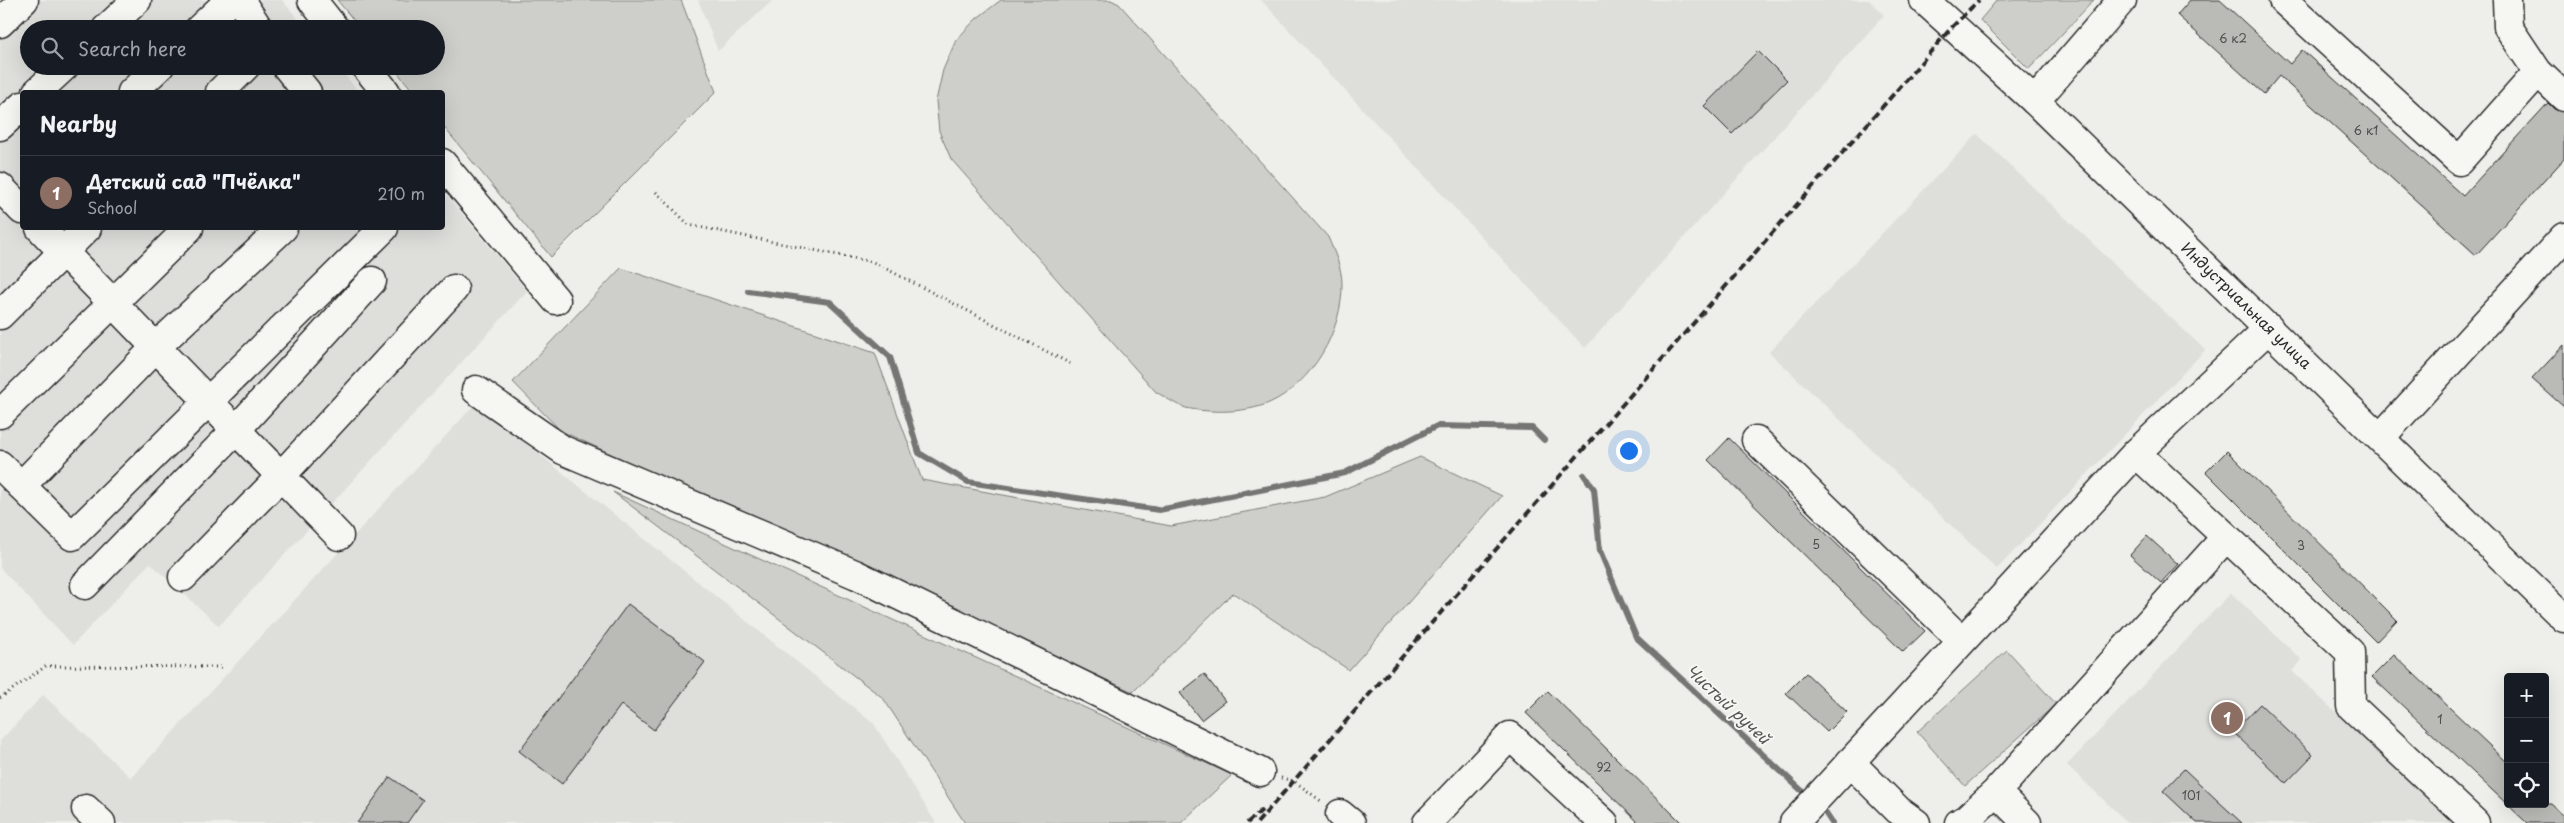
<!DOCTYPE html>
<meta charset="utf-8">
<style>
:root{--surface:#171b24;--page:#242831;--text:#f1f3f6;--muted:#9ea1a6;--line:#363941;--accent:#d93025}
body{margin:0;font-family:"Playpen Sans",sans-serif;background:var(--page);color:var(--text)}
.controls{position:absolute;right:15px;bottom:15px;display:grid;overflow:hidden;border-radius:5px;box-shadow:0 5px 20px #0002}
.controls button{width:45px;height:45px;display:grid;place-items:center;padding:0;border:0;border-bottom:1px solid var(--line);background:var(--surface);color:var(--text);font:25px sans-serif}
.you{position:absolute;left:1628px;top:450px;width:18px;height:18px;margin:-12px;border:4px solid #fff;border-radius:50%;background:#1a73e8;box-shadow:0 0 0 8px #1a73e833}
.badge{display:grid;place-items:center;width:32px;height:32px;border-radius:50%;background:var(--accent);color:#fff;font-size:16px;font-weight:700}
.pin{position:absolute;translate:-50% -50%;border:2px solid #fff;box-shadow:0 1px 5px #0006}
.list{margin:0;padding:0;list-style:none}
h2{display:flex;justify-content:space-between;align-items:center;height:65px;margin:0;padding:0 20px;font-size:21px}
h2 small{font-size:16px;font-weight:400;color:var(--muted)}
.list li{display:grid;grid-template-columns:32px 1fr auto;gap:15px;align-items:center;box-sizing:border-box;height:75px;padding:0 20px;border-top:1px solid var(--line)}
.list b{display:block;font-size:19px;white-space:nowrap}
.list p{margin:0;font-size:16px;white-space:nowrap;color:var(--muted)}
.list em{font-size:16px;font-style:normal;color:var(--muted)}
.icon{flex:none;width:28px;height:28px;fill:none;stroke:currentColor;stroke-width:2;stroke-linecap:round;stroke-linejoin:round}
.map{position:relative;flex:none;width:2564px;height:823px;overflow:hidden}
.search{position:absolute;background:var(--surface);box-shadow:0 5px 20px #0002;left:20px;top:20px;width:425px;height:55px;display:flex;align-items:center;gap:12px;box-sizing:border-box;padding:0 18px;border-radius:28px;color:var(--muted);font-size:19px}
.panel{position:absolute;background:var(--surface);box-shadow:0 5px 20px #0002;left:20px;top:90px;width:425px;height:140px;border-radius:5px}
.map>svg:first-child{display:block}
.built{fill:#dededb}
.green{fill:#cececa;stroke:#7c7c7a}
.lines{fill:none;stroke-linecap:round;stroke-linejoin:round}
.stream{stroke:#757573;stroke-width:6}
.building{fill:#babab7;stroke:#2b2b2b}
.minor-casing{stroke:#2b2b2b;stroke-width:31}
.major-casing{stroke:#2b2b2b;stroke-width:31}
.path{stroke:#2b2b2b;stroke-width:3;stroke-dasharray:1 4;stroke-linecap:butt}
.minor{stroke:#f6f6f2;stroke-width:28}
.major{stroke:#f6f6f2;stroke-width:28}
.rail{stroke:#2b2b2b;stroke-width:4;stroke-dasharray:8 4;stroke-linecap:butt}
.labels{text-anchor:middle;stroke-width:4;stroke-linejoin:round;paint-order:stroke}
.number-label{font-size:12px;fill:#4f4f4e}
.street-label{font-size:15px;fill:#2b2b2b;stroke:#f6f6f2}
.water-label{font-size:16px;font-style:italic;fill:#565655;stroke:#f6f6f2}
</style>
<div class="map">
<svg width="2564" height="823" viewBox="0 0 2564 823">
<rect width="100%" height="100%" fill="#eeeeea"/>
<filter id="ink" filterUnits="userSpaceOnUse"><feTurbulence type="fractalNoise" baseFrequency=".02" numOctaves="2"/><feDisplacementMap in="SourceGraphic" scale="10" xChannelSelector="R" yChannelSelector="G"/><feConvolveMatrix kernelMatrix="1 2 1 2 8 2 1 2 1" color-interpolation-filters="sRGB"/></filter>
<g filter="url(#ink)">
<!-- built -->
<path class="built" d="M0 0H282L306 29H29V66H337L359 92H22V228H442L443 191 527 291 219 626 150 563 73 645 0 568Z
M698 0H773L718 51Z
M1261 0H1869L1884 15 1585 348Z
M1977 134 2205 350 1997 569 1769 352Z
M476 403 874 724 936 823H0V741L43 695 131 778Z
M2231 593 2302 660 2292 671 2452 823H2128L2067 765Z"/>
<!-- green -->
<path class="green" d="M337 0H681L716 92 551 257 443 126 442 92H414L392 66H436V29H361Z
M1111 0 1119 4 1328 237C1334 252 1342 267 1342 284 1343 330 1312 384 1269 403 1246 413 1210 413 1186 408 1176 405 1165 397 1156 392L951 159 939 131 936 101 943 70 956 40 976 19 1001 0Z
M1997 0H2094L2029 69 1980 20Z
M621 268 875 353 922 480 1171 526 1325 497 1420 457 1502 496 1349 670 1233 593 1133 692 561 431 513 382Z
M613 492 1232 775 1181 823H965L883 698Z
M2007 650 2056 704 1965 786 1917 732Z"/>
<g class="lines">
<!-- stream -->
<path class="stream" d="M748 291 830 302 890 357 919 453 968 482 1159 510 1345 473 1437 426 1532 428 1544 440
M1584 475 1594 489 1600 551 1636 637 1801 790
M1826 814 1832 823"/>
</g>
<!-- building -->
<path class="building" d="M2190 0H2220L2290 64 2302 50 2463 196 2548 103 2554 109 2564 112V159L2476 255 2279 76 2264 94 2177 15Z
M1758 51 1787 80 1732 134 1704 106Z
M2564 345V407L2532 379Z
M1729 438 1925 631 1903 652 1708 460Z
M2227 451 2397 620 2376 642 2206 472Z
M2147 536 2178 564 2161 583 2130 555Z
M628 604 705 662 654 730 621 705 562 784 519 751Z
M2394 655 2508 763V804H2551L2564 816V823H2527L2372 677Z
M1806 673 1847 712 1827 732 1786 693Z
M1204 674 1225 701 1201 720 1180 693Z
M1548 691 1682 823H1639L1526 713Z
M2260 704 2313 755 2286 783 2233 732Z
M2184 769 2218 801 2242 823H2197L2163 791Z
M390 777 423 800 407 823H357Z"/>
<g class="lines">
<defs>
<path id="minor" d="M240 0 259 29
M312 0 335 29
M2283 0 2459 161 2538 72
M2507 0 2508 27 2538 72 2564 97
M0 23 24 0
M106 29 137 0
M199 29 230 0
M286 66 307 92
M365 66 386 92
M37 92 65 66
M132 92 160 66
M220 92 246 66
M2035 101 2122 0
M0 126 22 106
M442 163 556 300
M0 187 22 210
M40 228 339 536
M0 315 87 228
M476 390 563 450 857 575 1260 772
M0 414 189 228
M2381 437 2564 237
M1756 440 1962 641
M2136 453 2350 652 2351 706 2475 823
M0 465 72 536 384 228
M21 486 156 347 283 228
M183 577 281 476 454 289
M85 585 236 430 372 281
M1850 762 1898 810 1916 823
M1996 792 2027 823
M86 809 101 823
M1340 814 1351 823
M1427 823 1510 736 1604 823
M1794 823 2136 453 2269 328
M1959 823 1967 819 1996 792 2226 537"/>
<path id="major" d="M1924 0 2035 101 2564 618"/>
</defs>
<!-- minor casing -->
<use href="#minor" class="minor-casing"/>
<!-- major casing -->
<use href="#major" class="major-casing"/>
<!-- path -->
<path class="path" d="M656 192 689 225 873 262 1073 365
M0 698 46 666 222 667
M1281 778 1294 781 1321 801"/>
<!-- minor -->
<use href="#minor" class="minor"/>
<!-- major -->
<use href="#major" class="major"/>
<!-- rail -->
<path class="rail" d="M1247 823 1262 810
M1257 823 1953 26 1979 0"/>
</g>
</g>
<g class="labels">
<!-- number labels -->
<g class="number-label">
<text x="2233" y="43">6 к2</text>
<text x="2366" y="135">6 к1</text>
<text x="1816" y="549">5</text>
<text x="2301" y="550">3</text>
<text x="2440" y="724">1</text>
<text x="1604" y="772">92</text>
<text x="2191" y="800">101</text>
</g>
<!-- street labels -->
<g class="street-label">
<text transform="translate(2246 306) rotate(44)" y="5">Индустриальная улица</text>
</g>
<!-- water labels -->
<g class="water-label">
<text transform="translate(1728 704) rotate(43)" y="6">Чистый ручей</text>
</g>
</g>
</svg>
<div class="controls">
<button>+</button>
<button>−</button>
<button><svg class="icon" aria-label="locate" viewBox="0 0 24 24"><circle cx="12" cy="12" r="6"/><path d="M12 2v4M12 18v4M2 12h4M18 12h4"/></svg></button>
</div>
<div class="you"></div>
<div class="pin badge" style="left:2227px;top:718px;background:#8d6e63">1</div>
<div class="search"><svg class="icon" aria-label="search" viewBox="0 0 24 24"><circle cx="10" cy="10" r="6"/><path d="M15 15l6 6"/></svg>Search here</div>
<section class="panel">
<h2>Nearby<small></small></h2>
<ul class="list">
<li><span class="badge" style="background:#8d6e63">1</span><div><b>Детский сад &quot;Пчёлка&quot;</b><p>School</p></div><em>210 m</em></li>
</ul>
</section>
</div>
